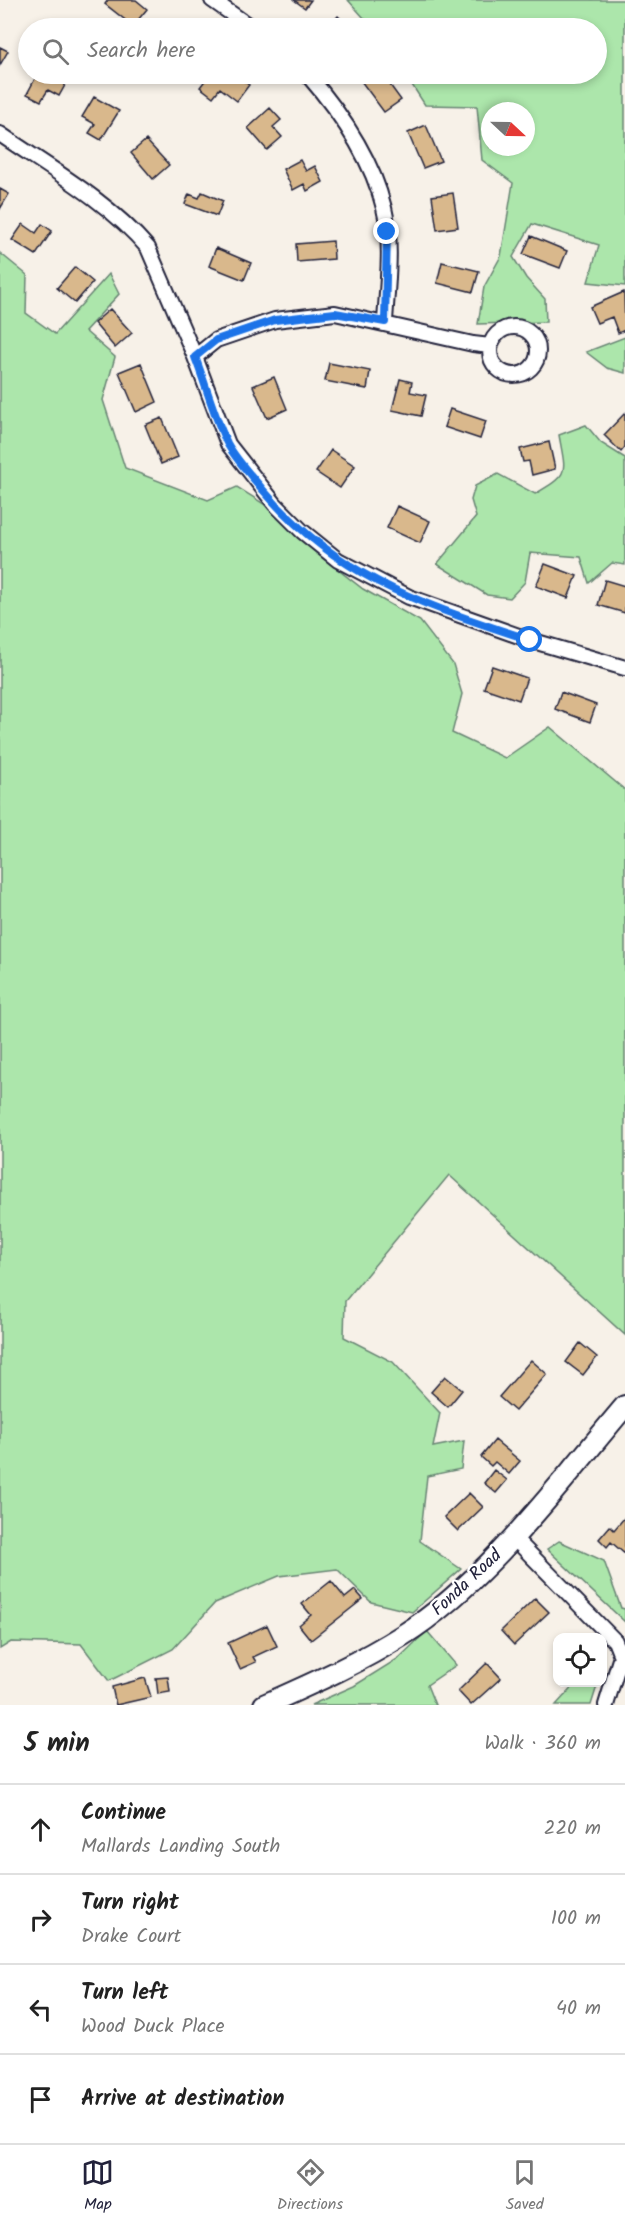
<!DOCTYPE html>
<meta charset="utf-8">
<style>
:root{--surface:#fff;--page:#f6f6f6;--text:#222;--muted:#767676;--line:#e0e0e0;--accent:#22223b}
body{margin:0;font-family:Kalam,sans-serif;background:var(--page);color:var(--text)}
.controls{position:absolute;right:18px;bottom:18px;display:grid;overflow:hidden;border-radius:12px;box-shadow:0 3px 9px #0003}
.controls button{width:54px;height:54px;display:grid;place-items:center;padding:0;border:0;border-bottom:2px solid var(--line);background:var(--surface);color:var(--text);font:30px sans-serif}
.compass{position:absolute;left:481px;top:102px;width:54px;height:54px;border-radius:50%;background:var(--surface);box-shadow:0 3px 9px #0003;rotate:112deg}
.stop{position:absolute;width:18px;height:18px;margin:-14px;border:4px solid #1a73e8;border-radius:50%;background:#fff}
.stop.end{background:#1a73e8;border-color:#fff;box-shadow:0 2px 6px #0008}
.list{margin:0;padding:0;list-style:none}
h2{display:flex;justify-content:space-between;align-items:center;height:78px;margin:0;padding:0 24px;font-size:26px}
h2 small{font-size:20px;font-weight:400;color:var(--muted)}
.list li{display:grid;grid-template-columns:39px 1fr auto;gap:18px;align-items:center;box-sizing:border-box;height:90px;padding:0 24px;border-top:2px solid var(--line)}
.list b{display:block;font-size:22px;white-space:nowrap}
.list p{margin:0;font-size:20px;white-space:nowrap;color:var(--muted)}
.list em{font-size:20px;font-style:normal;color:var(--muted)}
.icon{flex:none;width:33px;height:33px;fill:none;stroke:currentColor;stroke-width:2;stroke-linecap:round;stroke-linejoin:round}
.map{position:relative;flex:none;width:625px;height:1705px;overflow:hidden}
.search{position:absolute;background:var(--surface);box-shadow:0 3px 9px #0003;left:18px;right:18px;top:18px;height:66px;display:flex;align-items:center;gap:15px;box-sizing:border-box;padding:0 21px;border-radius:33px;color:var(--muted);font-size:22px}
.sheet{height:438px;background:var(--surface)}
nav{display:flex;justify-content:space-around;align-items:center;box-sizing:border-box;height:84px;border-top:2px solid var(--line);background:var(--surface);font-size:16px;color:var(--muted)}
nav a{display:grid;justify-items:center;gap:3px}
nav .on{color:var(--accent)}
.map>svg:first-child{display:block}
.green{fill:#ace6ab;stroke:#678473;stroke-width:1.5;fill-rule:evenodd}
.building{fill:#d9b88c;stroke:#22223b;stroke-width:1.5}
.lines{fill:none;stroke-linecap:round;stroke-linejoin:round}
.street-casing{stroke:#22223b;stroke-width:18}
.secondary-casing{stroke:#22223b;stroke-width:24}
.street{stroke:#fff;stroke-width:14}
.secondary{stroke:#fff;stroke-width:20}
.route{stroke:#1a73e8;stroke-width:8}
.labels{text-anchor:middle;stroke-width:4.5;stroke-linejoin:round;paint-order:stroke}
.street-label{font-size:18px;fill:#22223b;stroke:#fff}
</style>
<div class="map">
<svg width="625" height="1705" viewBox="0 0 625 1705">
<rect width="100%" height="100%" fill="#f7f1e8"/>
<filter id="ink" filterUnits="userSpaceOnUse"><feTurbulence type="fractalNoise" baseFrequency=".0167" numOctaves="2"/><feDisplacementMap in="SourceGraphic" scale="12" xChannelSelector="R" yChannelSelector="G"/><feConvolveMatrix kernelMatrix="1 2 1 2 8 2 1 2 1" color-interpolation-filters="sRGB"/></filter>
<g filter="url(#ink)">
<!-- green -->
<path class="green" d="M348 0H625V286L588 282 599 245 532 224 513 257 526 278 545 299 546 322 478 324 484 287 501 256 513 183 482 160 477 106 425 105 405 74H596V28H373ZM490 111H526V147H490Z
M0 253 27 275 26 313 55 334 109 274 119 294 85 331 115 357 103 400 125 468 208 500 237 487 264 504 314 551 363 589 420 621 453 664 462 694 452 733 505 758 550 727 625 790V1335L449 1175 345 1301 344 1337 393 1362 440 1413 433 1447 464 1441 461 1469 427 1476 420 1541 461 1569 412 1612 371 1602 337 1569 279 1576 215 1603 173 1649 109 1681 81 1644 11 1642 0 1649Z
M625 337V373L607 368 586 352Z
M586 425 601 443 625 458V565L612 563 589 583 581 557 530 553 525 582 510 598 487 595 437 564 476 517 471 500 475 486 498 474 535 494C570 473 566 475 559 435Z
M559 1541 604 1561 621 1608 625 1609V1622L547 1549Z
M427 1631 456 1665 427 1685 435 1705H311L354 1686 399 1658Z
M577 1682 598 1683 591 1705H556Z"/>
<!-- building -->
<path class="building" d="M108 0H136L147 9 133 26 105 4Z
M294 0H311L305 8Z
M338 16 347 25 352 21 359 28H327Z
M0 47 8 51 0 65Z
M45 74H62L69 78 59 96 48 90 41 101 27 94 36 77 42 79Z
M210 74H234L249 85 237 101 220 88 213 97 200 87Z
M372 74H382L401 100 384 112 361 81Z
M94 97 119 111 101 140 89 133 95 124 82 117Z
M270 108 281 120 273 127 282 137 267 150 248 128Z
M426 125 441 161 423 168 408 133Z
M146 140 169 165 153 179 131 153Z
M300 160 306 171 315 166 323 182 307 191 304 184 293 190 283 169Z
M0 189 9 194 0 209Z
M202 192 223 201 217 216 185 204 189 194 199 198Z
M453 193 458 227 437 230 432 196Z
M23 224 36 233 42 224 52 231 36 255 12 240Z
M531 236 567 251 560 268 523 254Z
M333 241 334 259 297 262 296 244Z
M216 248 251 263 244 280 209 266Z
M442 262 479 271 473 292 437 283Z
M75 267 93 282 75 303 57 288Z
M624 292 625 330 618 333 612 317 597 323 590 307Z
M110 309 132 333 115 348 94 323Z
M141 363 157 402 136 412 119 372Z
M329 363 370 371 367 389 325 381Z
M274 377 287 409 267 418 253 386Z
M400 379 412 382 410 392 426 395 421 416 392 410Z
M450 409 486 421 480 439 444 427Z
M625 413V447L621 452 604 435Z
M162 418 178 457 161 464 145 425Z
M549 442 555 469 532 475 529 461 523 462 520 449Z
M331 450 355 466 340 488 316 472Z
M397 506 430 521 420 543 387 528Z
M545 564 577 576 568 598 536 586Z
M605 580 625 586V613L598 605Z
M492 666 527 678 519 700 484 688Z
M561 692 596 705 590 722 555 709Z
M580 1343 597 1357 583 1375 566 1362Z
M531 1360 547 1374 515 1411 499 1397Z
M445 1376 462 1390 448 1407 431 1392Z
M495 1440 520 1461 509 1474 495 1462 491 1466 481 1457Z
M494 1470 507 1480 496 1493 484 1483Z
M469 1493 483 1507 458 1531 444 1517Z
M625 1517V1554L611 1542 607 1547 599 1539 610 1526 614 1530Z
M331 1581 345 1598 355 1590 363 1599 311 1640 299 1625 311 1615 302 1604Z
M535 1598 549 1612 514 1645 501 1631Z
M267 1625 277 1646 253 1657 256 1662 240 1669 228 1643Z
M487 1663 501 1678 471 1705 458 1691Z
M168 1677 170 1692 158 1694 156 1678Z
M145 1678 151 1697 116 1705 112 1687Z"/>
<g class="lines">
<defs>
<path id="street" d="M212 0 252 28
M307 74C340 112 372 159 384 208 393 244 387 285 385 322
M0 134C51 169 108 201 148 248L195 357 228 444 275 504 302 531 338 560 409 597 530 640 625 668
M490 351a24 24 0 1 1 48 0a24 24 0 1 1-48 0Z
M195 357 216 340 275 320 335 313 473 344 490 346
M513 1537 615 1641 621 1656 606 1705"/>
<path id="secondary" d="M264 1705C311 1684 359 1663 403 1635 485 1584 562 1480 625 1406"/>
</defs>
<!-- street casing -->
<use href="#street" class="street-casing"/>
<!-- secondary casing -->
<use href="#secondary" class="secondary-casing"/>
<!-- street -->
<use href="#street" class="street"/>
<!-- secondary -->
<use href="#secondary" class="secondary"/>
</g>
</g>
<g class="lines" filter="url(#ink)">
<!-- route -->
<path class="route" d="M387 232 385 322 335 313 275 320 216 340 195 357C206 385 214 416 227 443 236 460 251 475 263 490 340 580 423 604 530 640"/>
</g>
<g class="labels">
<!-- street labels -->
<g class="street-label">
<text transform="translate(466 1582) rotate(-43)" y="6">Fonda Road</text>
</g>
</g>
</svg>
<div class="controls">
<button><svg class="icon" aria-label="locate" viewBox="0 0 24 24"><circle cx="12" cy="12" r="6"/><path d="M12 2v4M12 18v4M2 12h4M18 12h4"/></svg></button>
</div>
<svg class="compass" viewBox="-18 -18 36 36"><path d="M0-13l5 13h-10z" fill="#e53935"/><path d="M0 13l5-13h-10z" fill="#767676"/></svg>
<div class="stop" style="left:530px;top:640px"></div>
<div class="stop end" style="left:387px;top:232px"></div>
<div class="search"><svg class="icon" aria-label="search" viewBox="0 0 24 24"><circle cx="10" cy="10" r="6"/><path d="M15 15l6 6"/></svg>Search here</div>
</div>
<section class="sheet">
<h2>5 min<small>Walk · 360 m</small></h2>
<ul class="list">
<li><svg class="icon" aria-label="ahead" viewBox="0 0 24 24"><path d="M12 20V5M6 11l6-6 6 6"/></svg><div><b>Continue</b><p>Mallards Landing South</p></div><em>220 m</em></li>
<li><svg class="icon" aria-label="right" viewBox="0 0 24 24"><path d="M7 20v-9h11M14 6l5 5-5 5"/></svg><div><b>Turn right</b><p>Drake Court</p></div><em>100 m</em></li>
<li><svg class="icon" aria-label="left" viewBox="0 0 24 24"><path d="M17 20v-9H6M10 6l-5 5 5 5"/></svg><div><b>Turn left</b><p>Wood Duck Place</p></div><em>40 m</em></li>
<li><svg class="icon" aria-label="arrive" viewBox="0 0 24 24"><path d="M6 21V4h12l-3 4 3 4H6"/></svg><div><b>Arrive at destination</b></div></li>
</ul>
</section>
<nav>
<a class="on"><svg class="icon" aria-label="map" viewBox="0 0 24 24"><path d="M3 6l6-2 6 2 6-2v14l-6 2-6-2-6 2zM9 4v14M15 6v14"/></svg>Map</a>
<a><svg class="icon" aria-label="directions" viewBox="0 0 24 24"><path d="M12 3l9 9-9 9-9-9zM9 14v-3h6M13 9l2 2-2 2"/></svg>Directions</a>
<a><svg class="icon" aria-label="saved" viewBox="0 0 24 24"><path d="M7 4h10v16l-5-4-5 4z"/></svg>Saved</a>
</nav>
